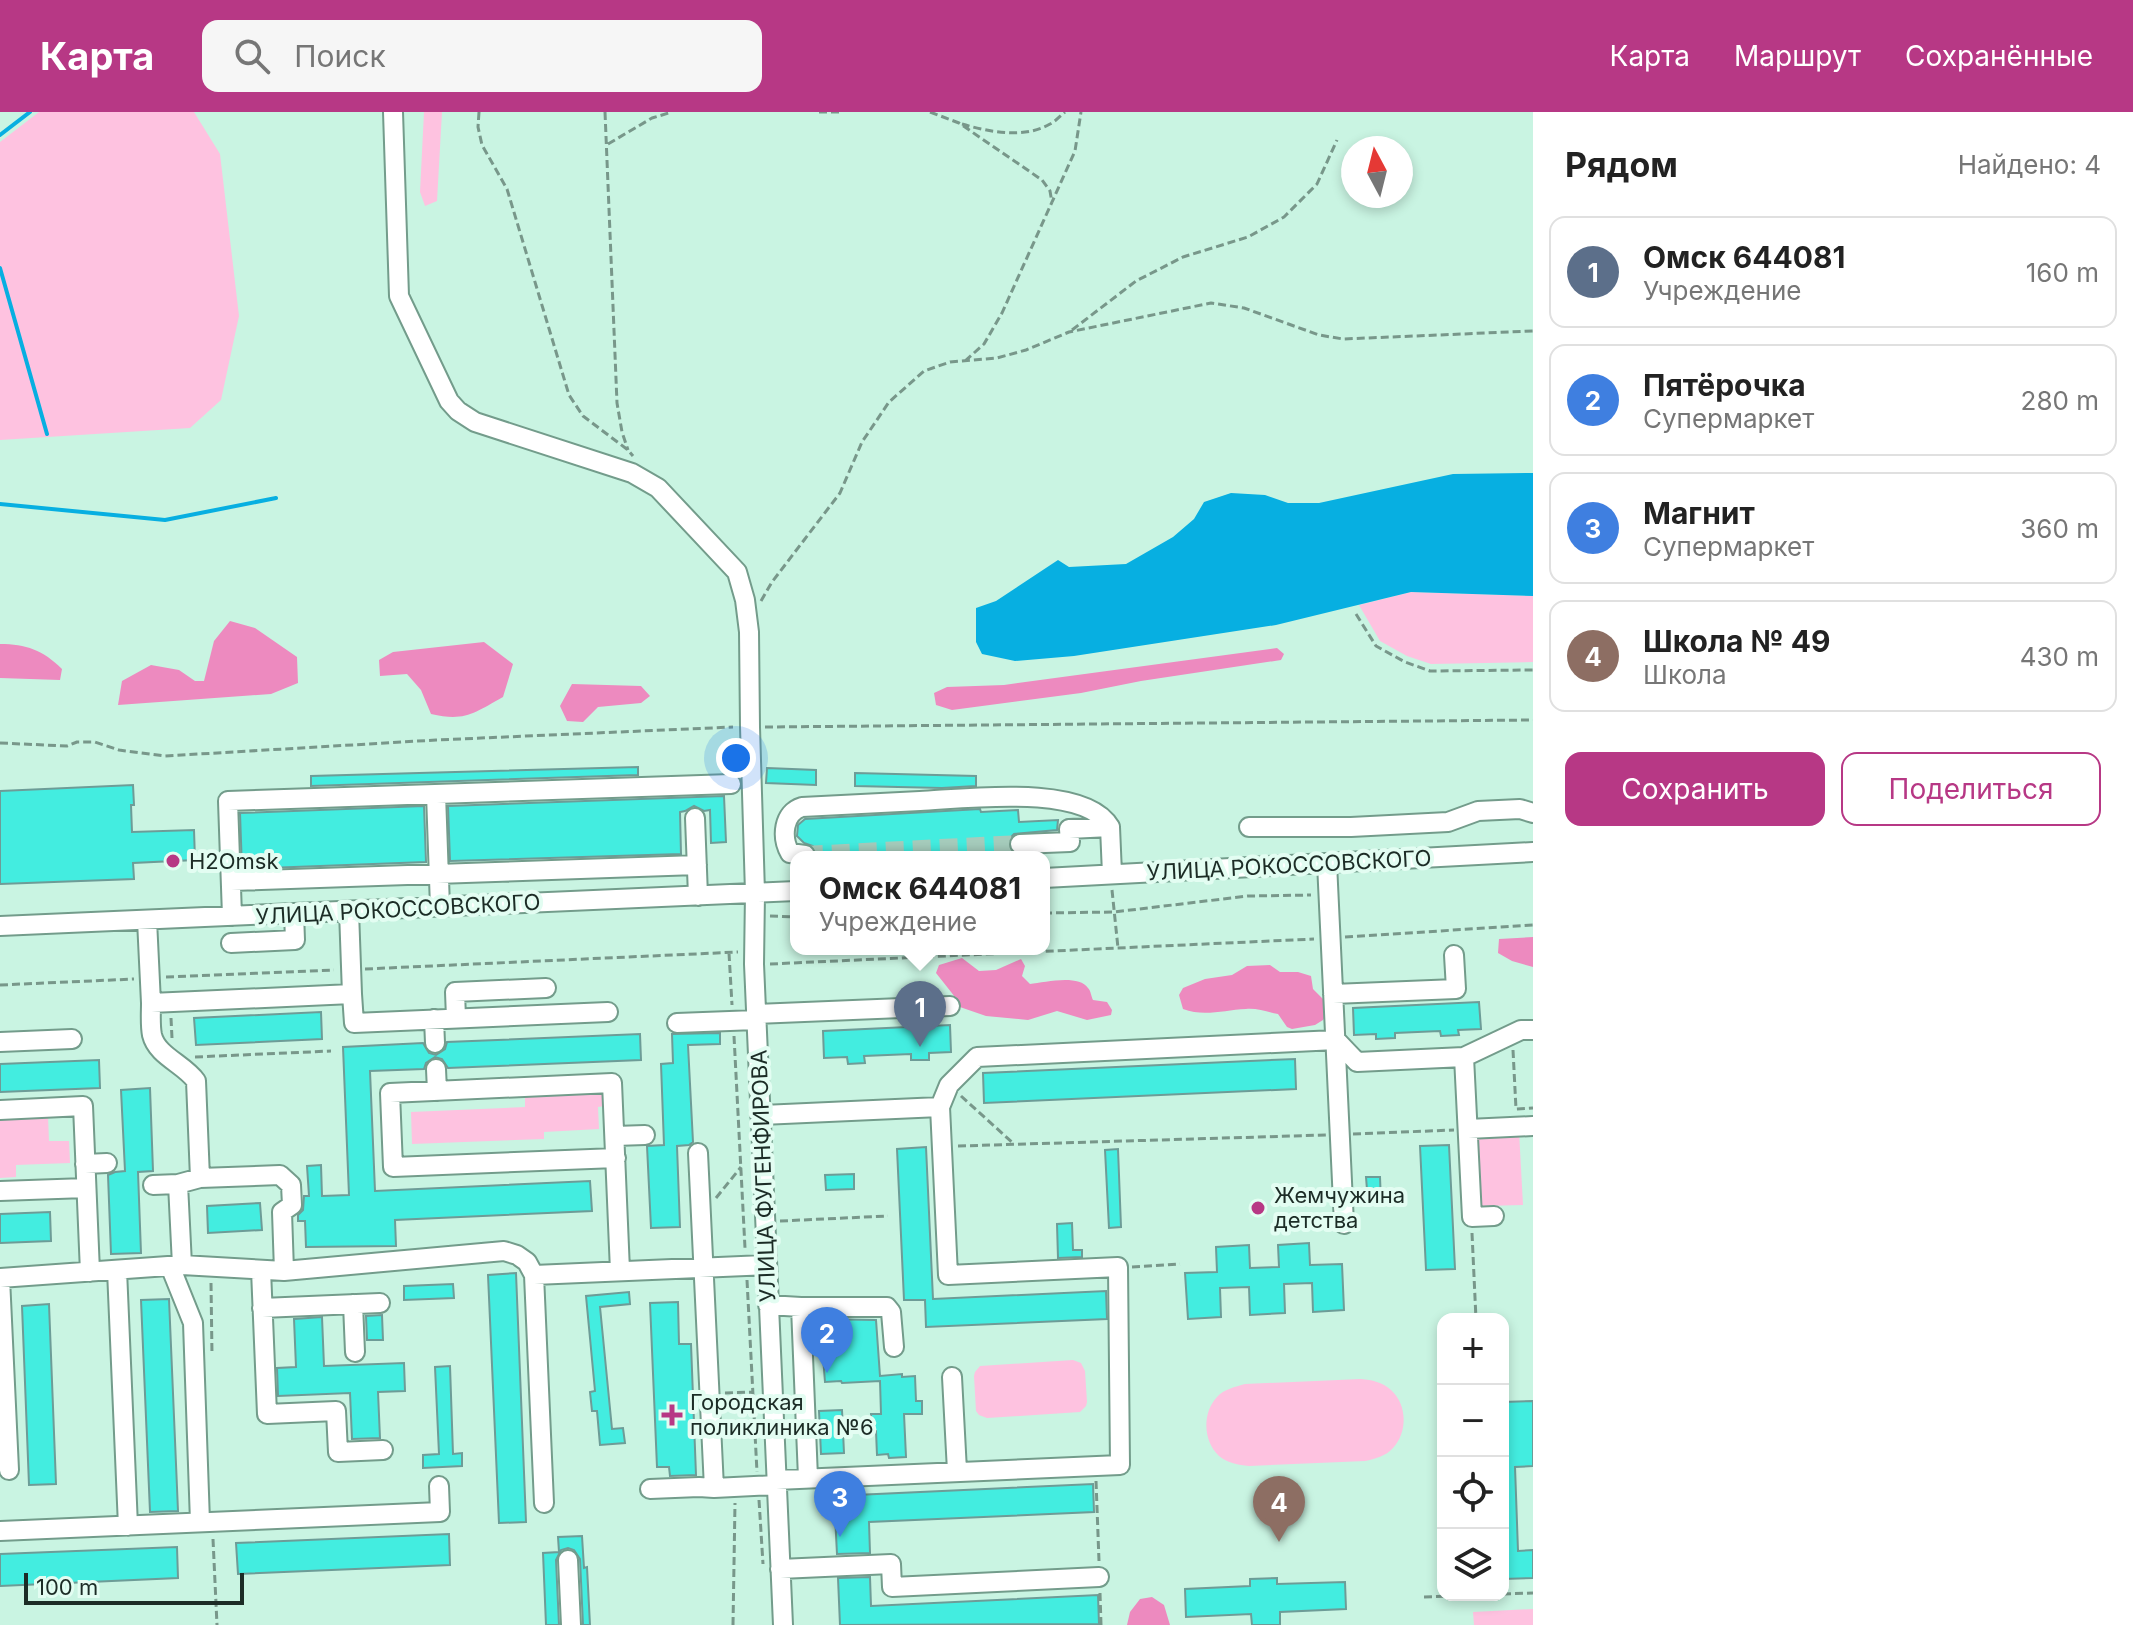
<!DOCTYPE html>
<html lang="ru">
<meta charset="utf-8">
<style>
:root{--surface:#fff;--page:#f6f6f6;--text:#222;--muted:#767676;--line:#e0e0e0;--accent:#b73885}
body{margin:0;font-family:Inter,sans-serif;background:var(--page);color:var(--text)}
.controls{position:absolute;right:24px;bottom:24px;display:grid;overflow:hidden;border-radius:16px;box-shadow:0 4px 12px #0003}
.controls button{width:72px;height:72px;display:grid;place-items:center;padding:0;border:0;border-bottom:2px solid var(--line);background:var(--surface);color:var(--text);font:40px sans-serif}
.compass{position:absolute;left:1341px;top:24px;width:72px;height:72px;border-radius:50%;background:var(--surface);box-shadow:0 4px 12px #0003;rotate:353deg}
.scale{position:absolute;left:24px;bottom:20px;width:220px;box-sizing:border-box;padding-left:8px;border:4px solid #1c2c26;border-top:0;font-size:22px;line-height:28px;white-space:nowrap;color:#1c2c26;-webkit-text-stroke:6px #e3fdf2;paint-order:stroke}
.you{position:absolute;left:736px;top:646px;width:28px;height:28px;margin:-20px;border:6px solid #fff;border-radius:50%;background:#1a73e8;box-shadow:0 0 0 12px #1a73e833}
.badge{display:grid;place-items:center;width:52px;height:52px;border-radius:50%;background:var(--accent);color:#fff;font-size:26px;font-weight:700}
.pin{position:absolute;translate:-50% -66px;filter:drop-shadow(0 2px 4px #0008)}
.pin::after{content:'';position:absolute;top:42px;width:28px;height:24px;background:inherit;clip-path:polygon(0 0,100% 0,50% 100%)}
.popup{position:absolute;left:790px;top:739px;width:260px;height:104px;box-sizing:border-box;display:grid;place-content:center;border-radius:16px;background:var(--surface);filter:drop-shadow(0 2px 6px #0005);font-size:26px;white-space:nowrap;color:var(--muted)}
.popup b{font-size:30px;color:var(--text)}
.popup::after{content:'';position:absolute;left:50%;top:100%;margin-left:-16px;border:16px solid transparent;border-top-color:var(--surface)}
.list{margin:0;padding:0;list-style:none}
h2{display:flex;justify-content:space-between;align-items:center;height:104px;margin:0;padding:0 32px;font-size:34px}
h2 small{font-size:26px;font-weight:400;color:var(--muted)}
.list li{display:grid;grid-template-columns:52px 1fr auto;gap:24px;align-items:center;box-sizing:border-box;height:112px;margin:0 16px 16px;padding:0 16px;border:2px solid var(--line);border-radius:16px}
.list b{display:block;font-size:30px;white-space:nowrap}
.list p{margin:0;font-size:26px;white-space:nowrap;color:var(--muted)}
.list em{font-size:26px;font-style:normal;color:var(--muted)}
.actions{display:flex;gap:16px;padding:24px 32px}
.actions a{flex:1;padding:18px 0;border:2px solid var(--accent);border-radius:16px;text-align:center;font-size:28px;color:var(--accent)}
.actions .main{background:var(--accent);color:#fff}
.icon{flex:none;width:44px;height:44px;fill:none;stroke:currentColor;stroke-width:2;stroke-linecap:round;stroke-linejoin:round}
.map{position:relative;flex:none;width:1533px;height:1513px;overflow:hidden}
header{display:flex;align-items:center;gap:48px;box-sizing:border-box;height:112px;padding:0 40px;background:var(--accent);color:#fff}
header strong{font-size:38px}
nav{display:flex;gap:44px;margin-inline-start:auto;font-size:28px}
.search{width:560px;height:72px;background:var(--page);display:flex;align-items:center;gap:20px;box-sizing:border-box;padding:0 28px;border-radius:16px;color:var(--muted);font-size:30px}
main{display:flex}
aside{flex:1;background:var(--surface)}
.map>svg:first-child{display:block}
.green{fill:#fec2e0}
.forest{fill:#ed8abf}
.water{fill:#07afe1}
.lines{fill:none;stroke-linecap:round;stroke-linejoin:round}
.stream{stroke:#07afe1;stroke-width:4}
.building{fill:#43ede0;stroke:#6d9c97;stroke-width:2}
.minor-tunnel{stroke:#a6ccbc;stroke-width:18;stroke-dasharray:18 9;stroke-linecap:butt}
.minor-casing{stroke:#739c8b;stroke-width:22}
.path{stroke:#78978a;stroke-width:3;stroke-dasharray:8 4;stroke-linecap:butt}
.minor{stroke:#fff;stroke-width:18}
.poi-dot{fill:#b73885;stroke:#e3fdf2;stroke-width:3}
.labels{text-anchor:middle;stroke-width:8;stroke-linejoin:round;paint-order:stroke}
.poi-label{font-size:22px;fill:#1c2c26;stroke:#e3fdf2;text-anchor:start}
.street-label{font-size:22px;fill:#1c2c26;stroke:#e3fdf2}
</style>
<header>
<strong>Карта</strong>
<div class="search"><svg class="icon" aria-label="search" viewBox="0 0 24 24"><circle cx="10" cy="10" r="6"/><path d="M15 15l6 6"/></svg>Поиск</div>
<nav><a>Карта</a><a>Маршрут</a><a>Сохранённые</a></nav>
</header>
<main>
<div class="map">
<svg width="1533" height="1513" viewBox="0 0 1533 1513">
<rect width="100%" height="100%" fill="#c9f4e2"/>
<!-- green -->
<path class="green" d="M39 0H194L220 42 239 204 221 288 190 316 0 328V30Z
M424 0H442L437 89 425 94 420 80Z
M1411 480 1533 484V550L1431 552 1407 544 1380 529 1359 493Z
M604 977 605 994 598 995 599 1017 544 1020V1027L412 1032 411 1000 525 995V980Z
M48 1004 49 1029H69L70 1051 16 1053V1065L0 1066V1006Z
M1519 1019 1523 1093 1482 1094 1478 1092 1475 1025Z
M1073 1248 1081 1251 1085 1259 1087 1290 1086 1294 1080 1300 987 1306 979 1303 976 1299 974 1264 975 1260 980 1254Z
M1361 1267C1372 1268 1382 1270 1391 1278 1407 1292 1408 1320 1393 1336 1386 1344 1375 1347 1365 1349L1249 1354C1238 1353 1228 1351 1219 1344 1203 1329 1202 1301 1217 1285 1224 1277 1235 1275 1245 1272Z
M1533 1497V1513H1474L1473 1500Z"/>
<!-- forest -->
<path class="forest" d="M230 509 255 516 297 545 298 571 271 582 118 593 122 569 151 553 179 558 195 569H204L214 529Z
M484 530 513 552 503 585C474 601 465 610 431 602L421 578 407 562 380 564 379 548 393 540Z
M0 532C26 532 43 538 62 557L60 568 0 566Z
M1277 536 1284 542 1281 548 1141 569 1081 581 952 598 936 593 934 581 947 575 1004 573Z
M572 572 641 574 650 584 641 591 598 595 583 610 567 609 560 594Z
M1533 825V855L1512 849 1498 841 1499 827Z
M962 846 979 859 996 858 1021 847 1025 854 1022 864 1030 872C1045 870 1079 862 1088 876 1091 879 1091 884 1093 888L1107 890 1112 898 1111 903 1087 908 1057 899 1028 908 986 904 957 894 955 885 936 861 939 853Z
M1270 853 1280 860H1298L1311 864 1313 877 1323 887 1325 905 1323 908 1315 913 1292 917 1287 915 1278 902C1267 900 1257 896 1246 897 1224 898 1204 905 1183 897L1179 883 1183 876 1205 867 1232 863 1247 854Z
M1152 1485 1164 1493 1170 1513H1127L1130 1500 1140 1487Z"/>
<!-- water -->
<path class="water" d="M1533 361V484L1411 480 1276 513 1074 544 1015 549 982 542 976 530V496L996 489 1058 448 1069 455 1126 452 1173 425 1194 407 1204 390 1231 381 1265 383 1288 391H1319L1453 362Z"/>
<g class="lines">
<!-- stream -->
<path class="stream" d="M0 23 30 0
M0 156 47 322
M0 392 165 408 276 386"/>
</g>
<!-- building -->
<path class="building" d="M638 655V663L311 674V664Z
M767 656 816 658V673L766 671Z
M855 661 976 664V674L942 676 855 674Z
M133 673 134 693H131L132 720 194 718 195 748 133 751 134 767 0 772V679Z
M724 684 726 730 711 731 710 698 704 699 694 694 685 699 680 700 681 742 450 749 448 694Z
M424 694 426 750 242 757 240 701Z
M980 697 981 700 1018 698 1019 710 1058 708 1057 718 1014 722 1010 726 1008 732 1012 740 920 745H817L816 739 813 734 804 731 797 724 798 713 805 707Z
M1479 890 1481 917 1458 918 1459 923 1441 924 1440 919 1395 921V926L1376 927V922L1354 923 1353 896Z
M321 900 322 927 196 933 194 906Z
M950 913 951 940 929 941V948H911V942L864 944 865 951 848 952 847 945 824 946 823 919Z
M720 921V932L688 933 693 1030 689 1033 677 1034 680 1115 651 1116 647 1034 664 1033 661 952 673 951 672 922Z
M640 922 641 948 448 956 442 947 435 945 426 951 424 957 370 959 375 1079 590 1069 592 1099 395 1108 396 1134 306 1135 305 1109H298V1103L303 1098 304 1084H309L307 1054 321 1053 322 1084 349 1083 343 935 423 931 429 941 436 943 445 937 447 930Z
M1295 947 1296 977 984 991 983 961Z
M99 948 100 976 0 980V952Z
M150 976 153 1059 138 1060 141 1141 111 1142 108 1063 115 1060 125 1059 121 978Z
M1449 1033 1455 1157 1426 1158 1420 1034Z
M926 1035 933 1187 1106 1179 1107 1207 926 1215 925 1188H904L897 1037Z
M1118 1037 1121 1115 1109 1116 1105 1038Z
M854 1062V1077L826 1078 825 1063Z
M1366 1065H1380L1381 1090H1368Z
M260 1091 262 1118 208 1121 207 1094Z
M50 1100 51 1129 0 1131V1102Z
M1072 1111 1073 1138H1082V1145L1058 1146 1057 1112Z
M1309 1131 1310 1153 1342 1152 1344 1198 1313 1200 1312 1171 1284 1172 1285 1201 1250 1203 1249 1175 1220 1176 1221 1205 1188 1207 1185 1161 1217 1160 1216 1135 1249 1133 1250 1156 1279 1155 1278 1133Z
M516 1161 526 1410 499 1411 488 1163Z
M453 1172 454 1186 404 1188V1174Z
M629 1180 630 1192 600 1195 612 1317 623 1316 625 1331 600 1333 597 1299H592L590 1280 595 1279 586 1184Z
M169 1187 178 1399 150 1400 141 1188Z
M678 1190 679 1232H691L696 1363 670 1364 669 1355H657L650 1191Z
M49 1192 56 1372 29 1373 22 1194Z
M382 1203 383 1228H367L366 1204Z
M322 1205 324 1254 404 1251 405 1279 378 1280 380 1326 352 1327 350 1281 278 1284 277 1256 296 1255 294 1207Z
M820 1207 876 1208 880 1264 902 1262V1265L915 1264 916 1289H922V1302H904L906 1345 889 1346 888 1342 877 1343 876 1319H872L871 1302H881L880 1269 842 1271 841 1269 825 1270Z
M450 1254 453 1342 462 1341V1354L423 1356V1343L439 1342 435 1255Z
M1533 1289V1354L1515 1355 1518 1439 1533 1438V1466L1503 1467V1290Z
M842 1298 844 1341 821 1342 819 1299Z
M1093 1372 1094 1400 869 1410 870 1441 837 1442 834 1384Z
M449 1422 450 1453 238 1462 236 1431Z
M582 1424 584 1456 587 1455 590 1513H583L580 1447 574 1438 568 1436 561 1438 556 1448 559 1513H546L543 1441 559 1440 558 1425Z
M177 1435 178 1466 0 1474V1442Z
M870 1465 871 1494 1098 1483 1099 1512 840 1513 838 1466Z
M1277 1466V1472L1345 1470 1346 1497 1280 1500V1513H1252L1251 1502 1186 1505 1185 1477 1250 1474V1467Z"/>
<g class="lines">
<!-- minor-tunnel -->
<path class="minor-tunnel" d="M805 743 1020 732"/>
<defs>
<path id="minor" d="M393 0 399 184 449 289 458 299 475 310 632 361 658 376 737 460 745 488 749 520 750 615 755 781 754 852 783 1513
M436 682 440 795
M695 706 698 784
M1249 715H1351L1448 710 1478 699 1520 697 1533 701
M1020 732 1070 730 1069 717 1110 715 1112 762
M805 743 790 741C781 725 783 701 802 695 842 693 881 691 920 689 964 687 1085 671 1110 715
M1327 751 1344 1112
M1044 766 1533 740
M231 769 697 753
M232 804 228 689 731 672
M147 808 151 891 352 882 349 799
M0 814 796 779
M231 831 295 828 294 801
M352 882 354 911 608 900
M1333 882 1456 877 1454 843
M151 891C151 901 150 913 152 923 157 944 184 952 196 969L200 1066 178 1072 182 1153
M756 902 950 894
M456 906 455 880 546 876
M434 907 435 931
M677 911 756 908
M0 930 72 927
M1464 945 1472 1105 1494 1104
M436 957 437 979
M0 998 83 994 90 1160
M760 1003 940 995 949 973 977 945 1336 928 1357 950 1464 945 1521 918H1533
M1468 1017 1533 1014
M615 1024 645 1023
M698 1041 714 1376 776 1373
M616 1046 393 1055 390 981 612 971 620 1159
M85 1052 107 1051
M200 1066 280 1063 291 1073 292 1093 282 1100 284 1159
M153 1073 178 1072
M0 1079 86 1076
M170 1154 193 1211 200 1410
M117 1158 128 1414
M261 1158 267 1302 336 1299 338 1340 383 1338
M534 1163 767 1153
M0 1166 182 1153 284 1159 504 1139 517 1143 527 1150 534 1163 544 1391
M0 1166 9 1358
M353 1192 355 1240
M768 1193 801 1195H887L891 1200 894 1235
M801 1195 808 1366
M262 1196 380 1191
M952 1265 957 1359
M776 1368 1120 1353 1118 1155 948 1163 940 995
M650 1377 699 1375 714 1376
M0 1419 440 1400 439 1374
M568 1448 571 1513
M780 1457 891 1452 892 1475 1099 1465"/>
</defs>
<!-- minor casing -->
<use href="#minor" class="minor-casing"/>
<!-- path -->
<path class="path" d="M479 0 478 15 482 33 507 77 569 283 583 304 628 338 633 344
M605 0 617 291 622 320 628 338
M819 0H839
M930 0 959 11 1042 68 1050 79 1052 91
M962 12C989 20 1025 27 1050 12 1056 9 1060 4 1065 0
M608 32 652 6 672 0
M1072 218 1136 169 1183 145 1248 125 1284 105 1317 72 1337 28
M965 249 984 232 1002 201 1075 39 1081 0
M761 489 772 470 840 381 862 330 889 290 924 259 950 250 997 246 1026 238 1069 220 1211 191 1244 196 1319 223 1343 227 1533 219
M1356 502 1376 534 1405 550 1430 559 1533 558
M765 615 1533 608
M0 631 67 634 77 630H95L119 638 165 644 436 628 733 615
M1112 778 1118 836
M1044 801 1114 800 1248 784 1311 783
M770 804 796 805
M1345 825 1533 813
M729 841 732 893
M770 852 1314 827
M365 857 738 840
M166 865 334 858
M0 873 134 867
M171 906 172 926
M734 924 745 1136
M1513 938 1516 997 1533 996
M195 945 331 939
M961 984 1014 1032
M1353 1022 1454 1018
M958 1034 1326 1023
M716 1086 741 1055
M780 1109 888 1104
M1472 1121 1476 1207
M1132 1155 1180 1152
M747 1168 757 1360
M211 1171 212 1243
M725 1281 753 1280
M1096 1369 1099 1449
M759 1388 763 1452
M213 1427 217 1513
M1100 1481 1101 1513
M1503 1482 1533 1481
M1424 1485 1479 1483
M733 1513 735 1391"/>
<!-- minor -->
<use href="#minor" class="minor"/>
</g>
<!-- markers -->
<g class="poi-dot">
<circle cx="173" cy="749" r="8"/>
<circle cx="1258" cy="1096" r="8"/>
<path d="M668 1291h8v8h8v8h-8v8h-8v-8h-8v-8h8z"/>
</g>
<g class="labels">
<!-- poi labels -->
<g class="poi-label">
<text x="189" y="757">H2Omsk</text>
<text x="1274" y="1091">Жемчужина<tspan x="1274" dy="25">детства</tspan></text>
<text x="690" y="1298">Городская<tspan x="690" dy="25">поликлиника №6</tspan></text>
</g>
<!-- street labels -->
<g class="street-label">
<text transform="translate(1289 753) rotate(-3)" y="8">УЛИЦА РОКОССОВСКОГО</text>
<text transform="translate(398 797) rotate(-3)" y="8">УЛИЦА РОКОССОВСКОГО</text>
<text transform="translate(763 1064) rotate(-92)" y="8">УЛИЦА ФУГЕНФИРОВА</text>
</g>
</g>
</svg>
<div class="controls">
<button>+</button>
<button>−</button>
<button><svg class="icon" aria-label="locate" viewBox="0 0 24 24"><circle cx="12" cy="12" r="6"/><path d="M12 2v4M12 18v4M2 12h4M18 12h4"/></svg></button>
<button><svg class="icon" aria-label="layers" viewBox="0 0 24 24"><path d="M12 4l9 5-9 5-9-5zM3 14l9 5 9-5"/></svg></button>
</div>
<svg class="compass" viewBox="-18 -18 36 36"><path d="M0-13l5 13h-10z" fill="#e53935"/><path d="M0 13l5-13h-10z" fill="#767676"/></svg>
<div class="scale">100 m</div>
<div class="you"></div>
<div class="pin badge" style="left:920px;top:935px;background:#5c6f8a">1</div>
<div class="popup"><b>Омск 644081</b>Учреждение</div>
<div class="pin badge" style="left:827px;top:1261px;background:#3f7fe0">2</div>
<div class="pin badge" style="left:840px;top:1425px;background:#3f7fe0">3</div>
<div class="pin badge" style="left:1279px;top:1430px;background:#8d6e63">4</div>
</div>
<aside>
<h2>Рядом<small>Найдено: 4</small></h2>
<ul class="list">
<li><span class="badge" style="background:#5c6f8a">1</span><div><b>Омск 644081</b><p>Учреждение</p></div><em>160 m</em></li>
<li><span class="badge" style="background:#3f7fe0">2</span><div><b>Пятёрочка</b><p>Супермаркет</p></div><em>280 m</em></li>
<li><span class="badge" style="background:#3f7fe0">3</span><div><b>Магнит</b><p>Супермаркет</p></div><em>360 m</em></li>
<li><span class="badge" style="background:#8d6e63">4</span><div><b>Школа № 49</b><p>Школа</p></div><em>430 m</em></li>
</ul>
<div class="actions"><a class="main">Сохранить</a><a>Поделиться</a></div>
</aside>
</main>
